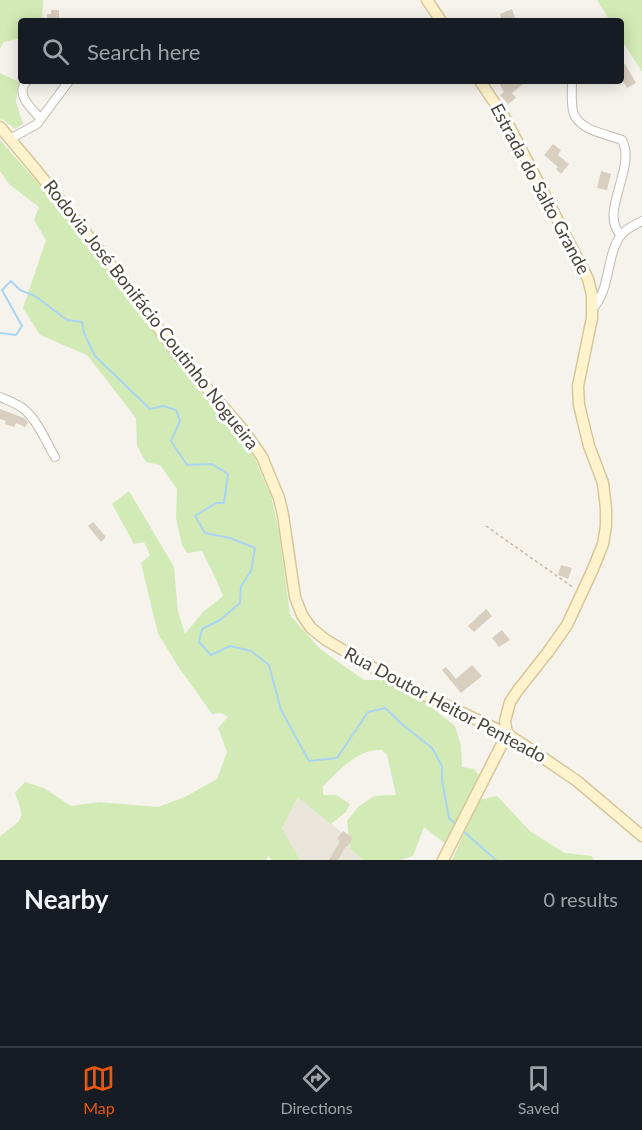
<!DOCTYPE html>
<meta charset="utf-8">
<style>
:root{--surface:#171b24;--page:#20242c;--text:#f1f3f6;--muted:#9ea1a6;--line:#363941;--accent:#ea580c}
body{margin:0;font-family:Lato,sans-serif;background:var(--page);color:var(--text)}
.list{margin:0;padding:0;list-style:none}
h2{display:flex;justify-content:space-between;align-items:center;height:78px;margin:0;padding:0 24px;font-size:26px}
h2 small{font-size:20px;font-weight:400;color:var(--muted)}
.icon{flex:none;width:33px;height:33px;fill:none;stroke:currentColor;stroke-width:2;stroke-linecap:round;stroke-linejoin:round}
.map{position:relative;flex:none;width:642px;height:860px;overflow:hidden}
.search{position:absolute;background:var(--surface);box-shadow:0 3px 15px #0003;left:18px;right:18px;top:18px;height:66px;display:flex;align-items:center;gap:15px;box-sizing:border-box;padding:0 21px;border-radius:6px;color:var(--muted);font-size:22px}
.sheet{height:186px;background:var(--surface)}
nav{display:flex;justify-content:space-around;align-items:center;box-sizing:border-box;height:84px;border-top:2px solid var(--line);background:var(--surface);font-size:16px;color:var(--muted)}
nav a{display:grid;justify-items:center;gap:3px}
nav .on{color:var(--accent)}
.map>svg:first-child{display:block}
.residential{fill:#eae5da}
.green{fill:#d2eab5}
.lines{fill:none;stroke-linecap:round;stroke-linejoin:round}
.stream{stroke:#a9d4f2;stroke-width:2}
.building{fill:#d8cfc1}
.street-casing{stroke:#c2bbae;stroke-width:10}
.secondary-casing{stroke:#d6c79b;stroke-width:13}
.path{stroke:#c4b79f;stroke-width:1.5;stroke-dasharray:3 3;stroke-linecap:butt}
.street{stroke:#fff;stroke-width:8}
.secondary{stroke:#fff3cd;stroke-width:10}
.labels{text-anchor:middle;stroke-width:6;stroke-linejoin:round;paint-order:stroke}
.street-label{font-size:18px;fill:#4b4439;stroke:#fff}
</style>
<div class="map">
<svg width="642" height="860" viewBox="0 0 642 860">
<rect width="100%" height="100%" fill="#f6f3ec"/>
<!-- residential -->
<path class="residential" d="M299 796 348 838 350 849 363 860H300L282 828Z"/>
<!-- green -->
<path class="green" d="M0 0H43L42 21H21V38L4 42 0 49Z
M597 0H642V72L621 39V21H610Z
M0 73 19 82 16 102 23 124 15 129 2 119 0 120Z
M0 140 63 211 101 260 180 367 254 457 271 496 279 532 290 615 320 649 364 680H386L422 700 455 726 461 745 462 767 474 769 479 775 447 845 424 827 413 856 400 860H363L350 849 347 821 358 807 374 796 396 795 387 755 382 750C358 748 339 771 323 786V795H336L350 804 346 812 331 824 298 797 282 828 300 860H272L268 856 266 860H0V836C23 818 26 822 15 793L25 782 44 788 71 806 99 802 158 807 185 797 217 779 227 752 218 728 228 717 221 713 212 714 180 669 158 634 141 563 150 555 144 542 134 544 112 504 129 491 174 567 178 612 185 634 202 613 223 596 216 579 202 551 187 553 182 545 176 518 177 489 160 465 146 462 137 446 136 418 87 355 40 335 23 308 46 240 34 220 39 207 9 184 0 171Z
M497 796 531 832 565 853 592 856 593 860H452L479 800Z"/>
<g class="lines">
<!-- stream -->
<path class="stream" d="M0 333 16 335 22 326 2 290 11 281 20 290 35 296 67 320 82 322 84 333 95 356 150 409 163 406 176 410 180 421 171 441 187 465 212 464 228 474 224 503H216L195 516 205 533 230 538 255 548 251 571 241 586 240 603 220 620 202 629 199 642 211 655 230 646 251 651 269 665 281 710 309 761 337 758 368 712 385 708 403 725 432 748 442 766V780L449 818 457 825
M463 831 496 860"/>
</g>
<!-- building -->
<path class="building" d="M512 9 516 21H502L500 14Z
M51 10H59V21H47V14H51Z
M625 64 636 83 627 88 621 78V66Z
M498 81H527L512 93 516 98 508 104 500 95 504 92Z
M553 144 561 150 558 155 569 164 561 174 556 169 558 167 544 155Z
M601 171 611 174 607 190 597 188Z
M0 409 24 418 28 422 25 427 16 423 14 427 5 424 6 421 0 419Z
M93 522 106 537 101 542 88 526Z
M561 565 572 568 568 579 558 575Z
M486 609 492 616 474 632 468 626Z
M502 630 510 640 499 647 492 638Z
M472 665 482 676 461 693 442 670 446 667 456 679Z
M343 831 353 838 347 847 346 846 338 860H329L340 841 337 839Z"/>
<g class="lines">
<defs>
<path id="street" d="M27 81C14 94 32 109 41 119
M572 81C572 91 571 101 573 111 577 130 606 134 622 140 637 168 598 213 621 235
M10 139 37 124 69 81
M593 308C611 290 606 252 622 234 627 228 635 225 642 221
M0 397C9 401 19 404 26 411 39 423 46 442 55 457"/>
<path id="secondary" d="M427 0 441 21
M480 81 506 120 588 279 592 295V318L578 386 579 405 589 446 603 483 606 509V526L603 544 593 569 567 625 548 652 518 690 510 702 505 721 507 734
M0 127 37 171 123 280 179 356 245 432 262 457 279 498 283 515 295 597 302 615 311 628 326 640 401 684 507 734 533 751 577 781 642 836
M443 860 507 734"/>
</defs>
<!-- street casing -->
<use href="#street" class="street-casing"/>
<!-- secondary casing -->
<use href="#secondary" class="secondary-casing"/>
<!-- path -->
<path class="path" d="M486 526 574 588"/>
<!-- street -->
<use href="#street" class="street"/>
<!-- secondary -->
<use href="#secondary" class="secondary"/>
</g>
<g class="labels">
<!-- street labels -->
<g class="street-label">
<text transform="translate(540 189) rotate(62)" y="6">Estrada do Salto Grande</text>
<text transform="translate(151 315) rotate(52)" y="6">Rodovia José Bonifácio Coutinho Nogueira</text>
<text transform="translate(445 705) rotate(28)" y="6">Rua Doutor Heitor Penteado</text>
</g>
</g>
</svg>
<div class="search"><svg class="icon" aria-label="search" viewBox="0 0 24 24"><circle cx="10" cy="10" r="6"/><path d="M15 15l6 6"/></svg>Search here</div>
</div>
<section class="sheet">
<h2>Nearby<small>0 results</small></h2>
<ul class="list">
</ul>
</section>
<nav>
<a class="on"><svg class="icon" aria-label="map" viewBox="0 0 24 24"><path d="M3 6l6-2 6 2 6-2v14l-6 2-6-2-6 2zM9 4v14M15 6v14"/></svg>Map</a>
<a><svg class="icon" aria-label="directions" viewBox="0 0 24 24"><path d="M12 3l9 9-9 9-9-9zM9 14v-3h6M13 9l2 2-2 2"/></svg>Directions</a>
<a><svg class="icon" aria-label="saved" viewBox="0 0 24 24"><path d="M7 4h10v16l-5-4-5 4z"/></svg>Saved</a>
</nav>
